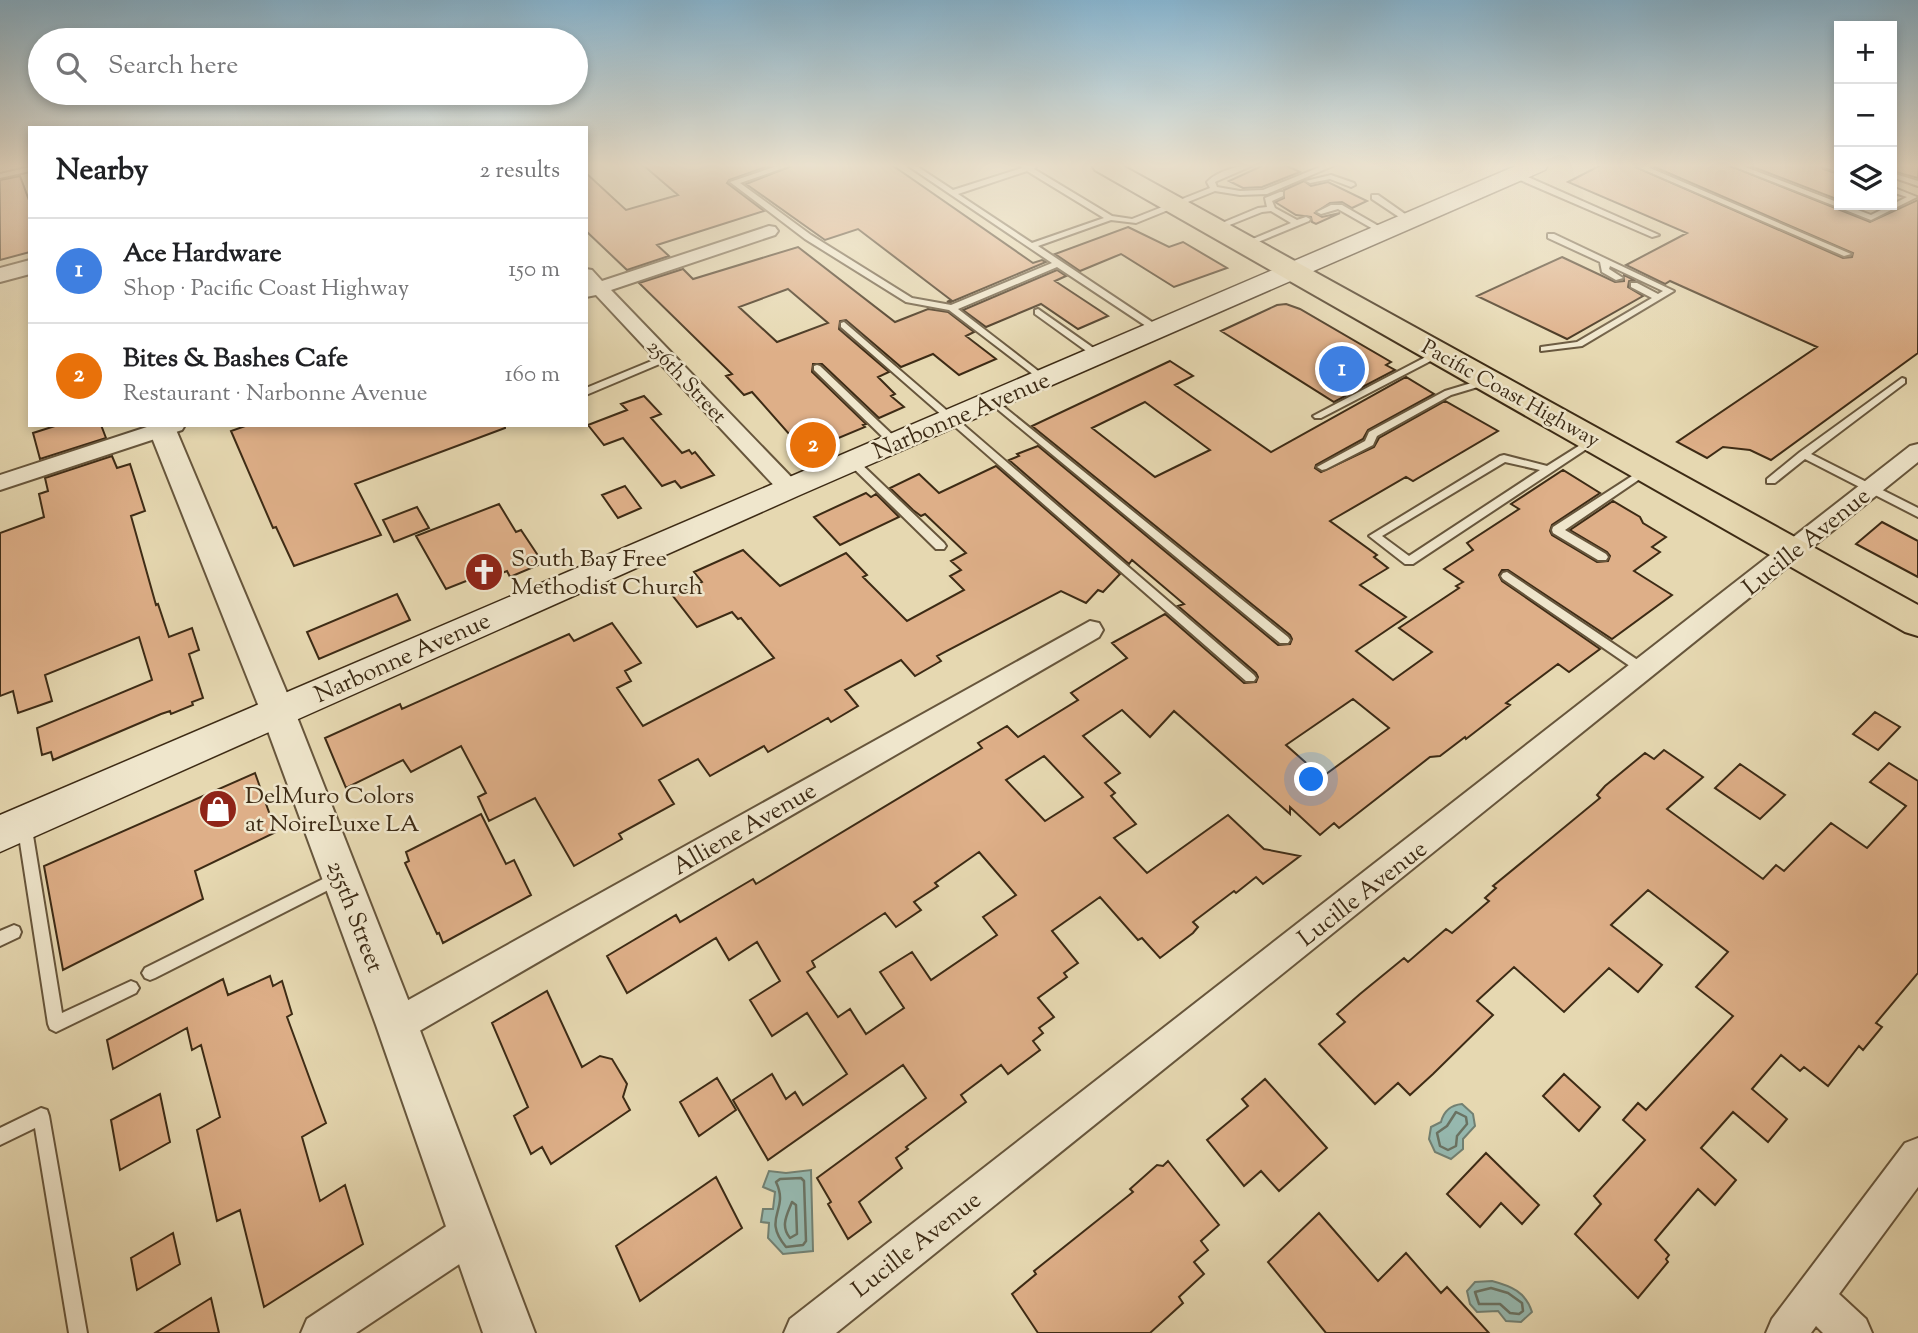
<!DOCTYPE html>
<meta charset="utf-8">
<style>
:root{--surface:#fff;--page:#f6f6f6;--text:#202124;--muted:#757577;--line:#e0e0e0;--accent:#1a73e8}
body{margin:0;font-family:"Sorts Mill Goudy",serif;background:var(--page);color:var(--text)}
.controls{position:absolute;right:21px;top:21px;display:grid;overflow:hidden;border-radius:0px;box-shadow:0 4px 10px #0003}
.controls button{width:63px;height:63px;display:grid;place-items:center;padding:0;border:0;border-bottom:2px solid var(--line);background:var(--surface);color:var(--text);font:35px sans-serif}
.you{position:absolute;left:1312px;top:780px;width:24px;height:24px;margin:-18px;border:5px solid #fff;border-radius:50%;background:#1a73e8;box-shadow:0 0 0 10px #1a73e833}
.badge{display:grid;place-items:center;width:46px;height:46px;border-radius:50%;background:var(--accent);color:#fff;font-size:23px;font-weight:700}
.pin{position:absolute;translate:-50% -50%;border:4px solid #fff;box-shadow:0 2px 7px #0006}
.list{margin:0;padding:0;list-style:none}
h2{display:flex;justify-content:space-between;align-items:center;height:91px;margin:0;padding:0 28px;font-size:30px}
h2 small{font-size:23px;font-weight:400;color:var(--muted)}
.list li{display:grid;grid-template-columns:46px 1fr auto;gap:21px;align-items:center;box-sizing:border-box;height:105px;padding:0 28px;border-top:2px solid var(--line)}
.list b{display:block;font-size:26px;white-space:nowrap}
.list p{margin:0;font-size:23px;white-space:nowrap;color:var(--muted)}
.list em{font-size:23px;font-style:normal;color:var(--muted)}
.icon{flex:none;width:38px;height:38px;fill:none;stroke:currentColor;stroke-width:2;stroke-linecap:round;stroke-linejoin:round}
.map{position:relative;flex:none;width:1918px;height:1333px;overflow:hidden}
.search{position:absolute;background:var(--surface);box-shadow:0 4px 10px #0003;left:28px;top:28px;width:560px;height:77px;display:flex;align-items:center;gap:18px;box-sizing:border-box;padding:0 24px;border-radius:38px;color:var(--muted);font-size:26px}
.panel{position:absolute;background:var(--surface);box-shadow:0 4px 10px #0003;left:28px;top:126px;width:560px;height:301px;border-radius:0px}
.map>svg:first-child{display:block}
.water{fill:#96b9b0;stroke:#728072;stroke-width:2}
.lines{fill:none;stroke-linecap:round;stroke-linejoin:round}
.shore{stroke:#6a7262;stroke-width:2.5}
.building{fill:#deaf88;stroke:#3d2b15;stroke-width:2;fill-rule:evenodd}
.service-casing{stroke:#67563c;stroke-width:4}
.minor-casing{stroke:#67563c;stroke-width:4}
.tertiary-casing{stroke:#67563c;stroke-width:4}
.secondary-casing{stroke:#3d2b15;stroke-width:3}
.trunk-casing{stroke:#3d2b15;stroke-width:4}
.service{fill:#efe6cc;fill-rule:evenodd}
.minor{fill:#efe6cc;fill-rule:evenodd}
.tertiary{fill:#efe6cc;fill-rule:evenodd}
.secondary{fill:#efe6cc;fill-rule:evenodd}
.trunk{fill:#e6d8b1;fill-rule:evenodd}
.labels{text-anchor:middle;stroke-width:5;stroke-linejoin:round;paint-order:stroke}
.far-street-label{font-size:21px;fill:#3d2b15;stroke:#efe6cc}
.street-label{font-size:24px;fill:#3d2b15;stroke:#efe6cc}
.poi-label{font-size:24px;fill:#3d2b15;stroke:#efe6cc;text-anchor:start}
</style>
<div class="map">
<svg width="1918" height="1333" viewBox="0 0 1918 1333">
<rect width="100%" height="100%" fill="#e6d8b1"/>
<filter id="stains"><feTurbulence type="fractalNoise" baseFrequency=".00286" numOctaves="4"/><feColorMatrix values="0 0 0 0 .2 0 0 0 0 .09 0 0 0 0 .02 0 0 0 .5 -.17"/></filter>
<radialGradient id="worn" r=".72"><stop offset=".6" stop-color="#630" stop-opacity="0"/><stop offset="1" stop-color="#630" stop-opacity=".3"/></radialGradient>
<!-- water -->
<path class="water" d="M1462 1104 1473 1114 1475 1126 1463 1139V1149L1451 1159 1435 1152 1429 1139 1431 1127 1441 1122C1444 1110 1451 1105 1462 1104Z
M811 1170 813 1251 783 1254 768 1238 769 1223 761 1222 763 1209H773L775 1192 763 1187 769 1171 786 1173Z
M1492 1281C1511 1286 1526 1292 1532 1312L1521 1322 1506 1321 1498 1311 1477 1312 1470 1304 1467 1291 1475 1282Z"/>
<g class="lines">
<!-- shore -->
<path class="shore" d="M1456 1112 1466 1117 1467 1124 1457 1136 1456 1146 1448 1150 1440 1146 1437 1133 1447 1126Z
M801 1178 804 1181 806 1241 803 1245 786 1247C761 1217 790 1211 776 1182L780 1179Z
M792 1202 796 1205 797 1234 790 1238C780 1226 787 1215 792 1202Z
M1491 1288 1508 1293 1522 1303 1523 1311 1519 1314 1510 1313 1500 1304H1479L1475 1292Z"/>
</g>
<!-- building -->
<path class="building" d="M643 165H771L729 180 727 183 764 211 657 245 669 256 627 270 586 231V173L626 210 678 195Z
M794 165H892L1033 263 1042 260 1046 262 951 302H947L951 300 858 229 825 240 746 184Z
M1264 165H1285L1300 172 1262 187 1243 188 1229 181Z
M1601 165H1631L1843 258 1852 257 1853 253 1650 165H1728L1870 222 1918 200V353L1771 460 1750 450 1723 447 1707 458 1677 442 1817 347 1670 281 1665 284 1626 265 1687 233 1568 182Z
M1748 165H1821L1823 169 1839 174V200Z
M1892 165H1918V178L1892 171Z
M20 176 30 203V252L0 260V180Z
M1304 181 1311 186 1328 182 1367 201 1352 208 1342 202 1330 203 1315 213 1322 217 1340 213 1316 224 1312 222 1311 217 1296 215 1275 202 1284 198V190Z
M1128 227 1169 247 1183 242 1227 268 1174 287 1121 254 1080 271 1055 254Z
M798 247 895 322 928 309 948 312 974 332 966 336 996 359 959 375 933 354 901 367 846 320 840 321 839 329 889 372 878 377 895 394 891 396 904 407 879 418 822 364H813L812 372 866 424 863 425 865 427 805 452 752 392 744 395 726 376 732 374 639 283 683 269 693 279ZM788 289 828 323 777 342 739 307Z
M1562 257 1615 282 1624 281V275L1634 280 1629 281 1628 287 1643 296 1567 339 1477 296Z
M1057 270 1066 276 1055 281 1108 316 1078 329 1041 304 986 327 963 310Z
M1286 304 1300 309 1391 362 1386 365 1395 370 1334 402 1221 331 1277 305Z
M1170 361 1193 376 1175 385 1271 452 1406 377 1434 394 1368 430 1363 439 1316 465 1315 468 1321 472 1374 447 1379 438 1445 401 1498 431 1413 481 1406 477 1330 521 1377 555 1374 557 1388 568 1360 585 1406 617 1356 651 1393 680 1432 652 1399 628 1459 588 1456 586 1463 582 1444 569 1473 550 1467 543 1519 509 1511 504 1563 470 1600 493 1552 525 1550 531 1552 535 1597 562 1608 561 1610 556 1607 552 1570 530 1613 501 1640 517 1643 523 1666 537 1652 547 1660 552 1634 571 1672 595 1612 639 1508 570H1502L1499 575 1502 581 1600 649 1569 672 1558 664 1506 703 1510 705 1466 739 1465 737 1440 756 1430 757 1339 828 1334 823 1320 835 1290 807V814L1174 711 1150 737 1122 710 1083 736 1120 773 1105 783 1115 793 1111 796 1136 824 1114 838 1147 873 1228 815 1264 849 1300 856 1263 884 1256 877 1236 893 1234 891 1193 922 1198 927 1193 933 1160 958 1142 938 1138 940 1100 897 1052 931 1078 963 1064 973 1067 977 1038 998 1054 1017 1039 1028 1043 1033 1033 1041 1040 1050 1008 1074 1001 1065 961 1095 966 1102 906 1147 908 1149 896 1158 902 1168 859 1202 871 1222 848 1239 828 1204 831 1202 817 1178 926 1098 903 1065 768 1160 733 1100 772 1074 786 1099 795 1092 803 1105 847 1074 807 1013 772 1036 750 1000 780 981 757 942 729 960 716 938 627 993 607 956 676 915 680 922 753 879 756 884 982 748 978 743 1007 726 1018 737 1078 700 1071 693 1127 658 1112 643 1165 614 1244 683 1256 682 1258 677 1256 673 1178 606 1184 604 1132 560 1129 564 1009 460 1019 456 1017 454 1038 446 1278 645 1290 644 1292 639 1290 635 1032 426ZM1145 402 1210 450 1155 477 1092 428ZM1353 699 1389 728 1322 777 1286 745ZM1044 756 1083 797 1045 821 1006 780ZM979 852 1016 895 983 917 997 935 931 980 912 952 880 972 904 1008 866 1034 850 1009 838 1017 807 972 815 967 812 961 885 913 896 927 921 910 914 902 938 886 935 883Z
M644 396 661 414 651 418 682 453 689 450 692 454 695 452 714 475 681 488 675 481 662 486 623 438 604 445 588 425 627 410 621 404Z
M58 425H101L106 438 40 459 33 433Z
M248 425H505V428L355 484 381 535 294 566 276 527 273 528 231 431Z
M112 456 117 468 130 464 145 511 131 516 156 605 158 604 169 637 192 628 199 650 189 654 203 698 192 702 193 705 171 714 170 711 161 714 53 760 51 752 42 755 37 728 152 680 139 637 45 675 52 701 18 713 13 691 0 696V533L44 517 39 494 48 491 45 478Z
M996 466 1120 574 1103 592 1098 590 1086 603 1061 591 937 656 941 661 915 676 901 660 845 690 858 706 831 722 828 718 768 752 764 746 710 776 698 759 659 780 674 804 619 834 622 839 574 866 535 798 489 821 478 797 486 793 461 746 411 772 403 760 346 788 325 738 400 704 402 709 569 634 574 641 612 623 641 663 625 671 631 681 617 688 643 726 774 658 741 618 738 619 732 612 697 627 673 596 702 582 694 572 743 550 780 586 846 553 867 575 863 577 907 621 964 590 950 576 961 570 951 561 966 553 925 514 921 516 913 510 890 488 919 474 939 493Z
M625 486 641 508 618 518 602 495Z
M866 493 871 497 876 494 899 517 840 545 814 517Z
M499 504 516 532 521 530 543 563 510 577 507 571 502 573 499 568 446 589 416 536Z
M417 507 429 528 394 542 383 520Z
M1882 522 1918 541V577L1856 544Z
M397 594 410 620 319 659 307 632Z
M1875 712 1900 727 1878 750 1853 734Z
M1664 750 1703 777 1667 809 1763 879 1776 865 1784 871 1831 823 1867 848 1906 806 1870 782 1889 763 1918 781V973L1876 1023 1882 1027 1863 1050 1859 1046 1828 1086 1804 1067 1800 1071 1781 1055 1752 1089 1787 1119 1768 1142 1733 1112 1701 1148 1736 1180 1715 1205 1698 1189 1655 1240 1669 1255 1666 1259 1668 1262 1638 1298 1575 1234 1601 1204 1594 1196 1645 1140 1623 1120 1638 1103 1646 1110 1733 1016 1696 987 1728 952 1648 890 1611 925 1662 965 1638 992 1609 968 1564 1012 1514 967 1477 1001 1493 1015 1433 1074 1410 1095 1398 1083 1375 1104 1319 1044 1345 1022 1337 1014 1360 994 1404 958 1408 962 1446 929 1452 933 1489 901 1485 898 1496 888 1493 886 1600 798 1597 795 1605 786 1645 753 1654 759Z
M1740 764 1785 795 1760 819 1715 788Z
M255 773 276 832 195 871 203 899 63 970 44 866Z
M481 814 506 864 514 860 531 895 443 943 439 933 437 934 405 863 409 861 406 852Z
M270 976 273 986 282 981 292 1014 287 1017 326 1123 302 1137 320 1201 345 1185 363 1244 264 1307 240 1210 217 1221 197 1130 220 1117 201 1045 192 1050 187 1028 113 1069 107 1040 223 979 228 995Z
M547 991 582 1067 600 1056 612 1059 627 1084 623 1097 630 1110 551 1164 542 1147 531 1154 514 1116 528 1107 492 1023Z
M1564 1074 1600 1107 1579 1131 1543 1096Z
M717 1078 736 1110 699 1136 680 1102Z
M1265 1079 1327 1148 1279 1191 1261 1171 1244 1186 1207 1140 1248 1106 1242 1099Z
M160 1094 170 1142 120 1170 111 1120Z
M1486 1153 1539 1205 1522 1224 1501 1203 1480 1227 1447 1194Z
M1168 1161 1219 1225 1201 1241 1208 1250 1194 1262 1204 1274 1179 1297 1183 1303 1150 1333H1038L1012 1294 1036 1274 1034 1271 1133 1192 1130 1189 1157 1165 1163 1166Z
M716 1177 742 1228 640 1301 616 1246Z
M1319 1213 1378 1281 1406 1253 1441 1293 1447 1287 1489 1333H1326L1268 1262Z
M173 1233 180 1264 137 1290 131 1258Z
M211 1298 219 1333H155Z"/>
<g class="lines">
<defs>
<path id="service" d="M780 165H792L740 183 811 235 912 298 951 305 1052 263 907 165H915L953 190 1022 168 1020 165H1034L1036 167 1034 169 1112 216 1132 219 1210 188 1207 182C1217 171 1240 165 1254 165L1217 181 1215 182 1217 187 1240 191 1263 190 1325 165H1335L1267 194 1240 195 1215 191 1136 223 1111 220 1038 246 1161 328V332H1155L1057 267 958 309 1046 377 1048 379 1043 382 949 310 906 302 805 239 730 182ZM1027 171 1104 218 1032 243 958 194Z
M1633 165H1643L1851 254 1844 256Z
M1730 165H1740L1871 215 1907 197 1892 192V187L1917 197 1871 220Z
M1824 165 1839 167V172L1824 167Z
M30 167V171L0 178V174Z
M1513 173H1519L1659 235 1652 237 1513 177Z
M1892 173 1918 181V186L1892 177Z
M1331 175 1354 183 1355 185 1351 187 1330 179 1310 183 1306 181Z
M1280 192H1283V196L1272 201 1275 208 1297 220 1306 217 1310 219 1309 221 1246 247 1242 245 1243 243 1291 223 1271 211 1262 212 1217 230 1210 228 1258 208 1267 207 1265 198Z
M1372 195H1378L1415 221 1408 223 1372 199Z
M1331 205H1342L1389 232 1382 234 1338 209 1321 214 1317 212Z
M1548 234H1554L1674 291 1582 346 1541 351V347L1577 342 1652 298 1631 287V283H1637L1658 294 1663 291 1610 266 1609 269 1623 278 1616 280 1602 272 1600 262 1548 238Z
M1038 309 1102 354V358H1096L1035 314V310Z
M844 322 1254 675 1256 678 1254 681H1246L841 327V323Z
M1439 350 1444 353 1442 355 1321 418H1315L1313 416Z
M666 355 671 358 669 360 586 395V388Z
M817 365 820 366 899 441V445H891L814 370V366Z
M1488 378 1493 381 1491 383 1451 395 1377 436 1373 445 1326 469 1322 470 1317 467 1365 441 1369 432 1445 391Z
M1902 378 1905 379V383L1811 454 1918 508V517L1805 459 1775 483H1767V479L1800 452Z
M993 398 1288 637 1290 640 1288 643H1280L990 403V399Z
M1593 437 1597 438V442L1413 564H1405L1369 536 1500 456 1504 455 1547 466ZM1505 462 1540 470 1409 556 1382 536Z
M852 458 856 459 944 543 946 546 944 549H936L848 463V459Z
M1646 467 1651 470 1650 472 1565 530 1606 554 1608 557 1606 560H1598L1553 533 1552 530 1553 527Z
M1507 572 1648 667 1650 670 1648 673H1640L1503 579 1501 576 1503 573Z
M24 817 29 819 31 823 62 1013 131 981 136 983 139 988 136 993 56 1032 50 1029 48 1024 17 823 19 819Z
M337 872 342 873 344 878 342 883 155 978 150 980 145 978 142 973 145 968Z
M14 925 19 927 21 932 19 937 0 946V931Z
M41 1108 47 1110 49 1116 87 1333H69L35 1128 0 1145V1128Z"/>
<path id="minor" d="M769 226 775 227 778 231 775 235 611 290 797 483 800 488 797 493 789 495 781 493 596 295 586 297V269L592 270 602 281Z
M153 425H185L182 430 0 490V475Z
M1918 444V462L836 1333H784L790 1319 1910 446Z
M1090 621 1099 623 1103 630 1099 637 409 1037 397 1042 385 1037 380 1025 385 1013Z
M1918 1138V1187L1839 1294 1866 1319 1872 1333H1823L1816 1326 1811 1333H1766L1772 1319 1905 1143Z
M471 1214 485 1219 490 1233 485 1247 356 1333H301L307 1319 457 1219Z"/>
<path id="tertiary" d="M30 260V274L0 282V268Z
M147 425H174L295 712 418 1025 535 1333H483L376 1025 261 712Z"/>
<path id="secondary" d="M1518 165H1548L1545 170 800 495 0 852V815Z"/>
<path id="trunk" d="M1092 165H1121L1918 605V636L1905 632 1095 170Z"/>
</defs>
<!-- service casing -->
<use href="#service" class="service-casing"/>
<!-- minor casing -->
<use href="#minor" class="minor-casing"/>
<!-- tertiary casing -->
<use href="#tertiary" class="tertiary-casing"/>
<!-- secondary casing -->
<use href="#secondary" class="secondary-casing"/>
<!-- trunk casing -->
<use href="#trunk" class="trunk-casing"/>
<!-- service -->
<use href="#service" class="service"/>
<!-- minor -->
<use href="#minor" class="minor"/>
<!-- tertiary -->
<use href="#tertiary" class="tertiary"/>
<!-- secondary -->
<use href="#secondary" class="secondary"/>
<!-- trunk -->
<use href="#trunk" class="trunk"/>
</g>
<!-- sky -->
<linearGradient id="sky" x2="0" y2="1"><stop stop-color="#87b6d2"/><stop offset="0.47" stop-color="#f4eddc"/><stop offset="1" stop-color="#f4eddc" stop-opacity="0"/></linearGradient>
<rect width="1918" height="352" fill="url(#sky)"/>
<!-- icons -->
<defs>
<symbol id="church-disc" viewBox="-11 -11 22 22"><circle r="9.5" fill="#8f2418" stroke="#efe6cc"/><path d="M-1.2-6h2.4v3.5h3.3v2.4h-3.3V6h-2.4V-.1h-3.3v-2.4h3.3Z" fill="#fff"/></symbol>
<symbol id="shop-disc" viewBox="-11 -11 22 22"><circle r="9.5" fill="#8f2418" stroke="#efe6cc"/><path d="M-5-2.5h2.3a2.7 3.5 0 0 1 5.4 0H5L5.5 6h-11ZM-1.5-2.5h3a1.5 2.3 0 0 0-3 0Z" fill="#fff"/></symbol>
</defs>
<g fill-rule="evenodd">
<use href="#church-disc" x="462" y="550" width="44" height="44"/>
<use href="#shop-disc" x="196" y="787" width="44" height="44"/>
</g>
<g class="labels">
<!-- far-street labels -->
<g class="far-street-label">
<text transform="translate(687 381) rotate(47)" y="7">256th Street</text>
<text transform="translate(1511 393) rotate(29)" y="7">Pacific Coast Highway</text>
</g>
<!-- street labels -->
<g class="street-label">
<text transform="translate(961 415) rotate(-23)" y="8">Narbonne Avenue</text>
<text transform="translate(1806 541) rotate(-39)" y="8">Lucille Avenue</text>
<text transform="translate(402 657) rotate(-24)" y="8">Narbonne Avenue</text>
<text transform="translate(744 828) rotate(-30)" y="8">Alliene Avenue</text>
<text transform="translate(1362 893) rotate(-38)" y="8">Lucille Avenue</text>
<text transform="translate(356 916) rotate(69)" y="8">255th Street</text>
<text transform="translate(916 1244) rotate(-38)" y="8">Lucille Avenue</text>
</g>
<!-- poi labels -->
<g class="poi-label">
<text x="511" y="566">South Bay Free<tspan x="511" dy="28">Methodist Church</tspan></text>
<text x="245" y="803">DelMuro Colors<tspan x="245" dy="28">at NoireLuxe LA</tspan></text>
</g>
</g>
<rect width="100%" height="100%" filter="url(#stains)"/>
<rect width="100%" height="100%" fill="url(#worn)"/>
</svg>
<div class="controls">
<button>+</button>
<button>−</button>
<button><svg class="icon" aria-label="layers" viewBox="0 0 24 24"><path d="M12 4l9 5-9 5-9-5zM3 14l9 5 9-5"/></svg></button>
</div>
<div class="you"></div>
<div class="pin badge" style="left:1342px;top:369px;background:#3f7fe0">1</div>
<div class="pin badge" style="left:813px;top:445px;background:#e8710a">2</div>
<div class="search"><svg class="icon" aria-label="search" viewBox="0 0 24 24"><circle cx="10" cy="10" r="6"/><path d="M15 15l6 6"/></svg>Search here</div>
<section class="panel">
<h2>Nearby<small>2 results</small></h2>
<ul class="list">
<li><span class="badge" style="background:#3f7fe0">1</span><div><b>Ace Hardware</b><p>Shop · Pacific Coast Highway</p></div><em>150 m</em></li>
<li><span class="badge" style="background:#e8710a">2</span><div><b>Bites &amp; Bashes Cafe</b><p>Restaurant · Narbonne Avenue</p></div><em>160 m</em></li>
</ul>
</section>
</div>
